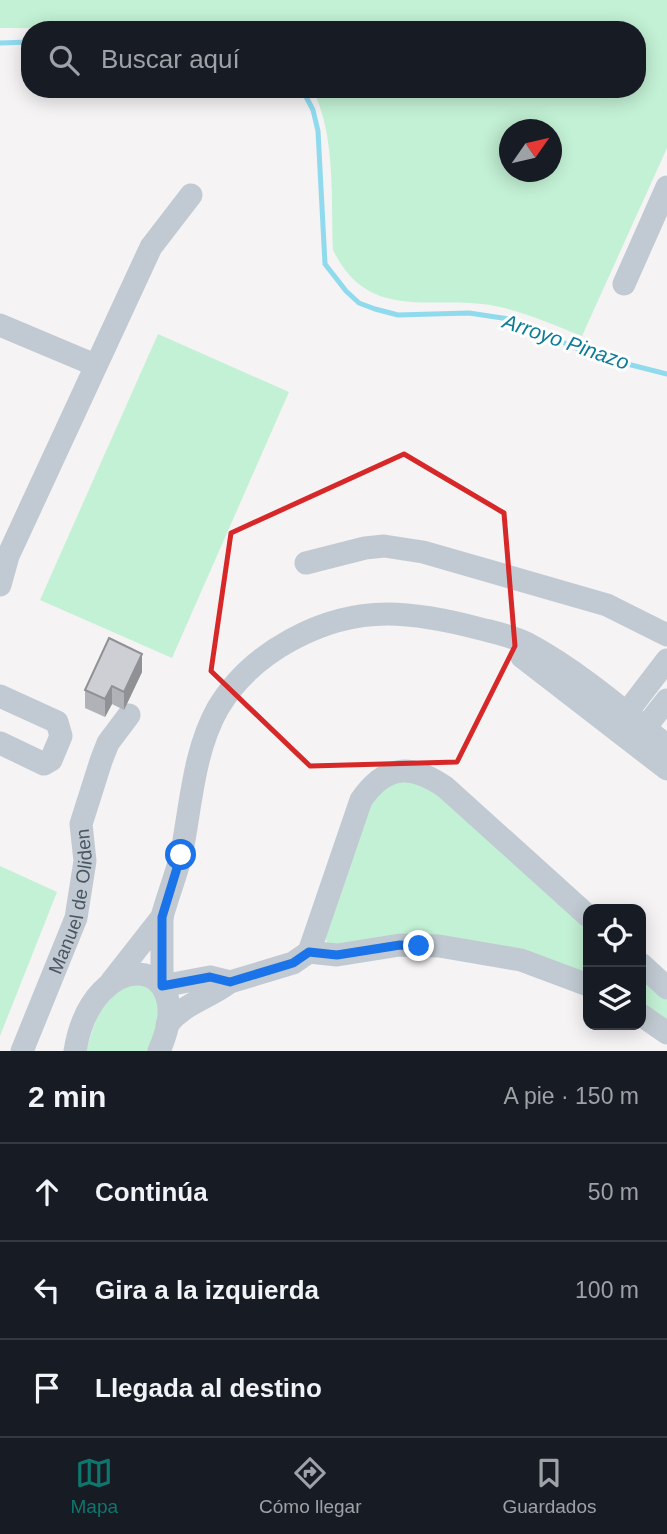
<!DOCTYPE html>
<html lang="es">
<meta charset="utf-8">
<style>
:root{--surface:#171b24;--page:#242831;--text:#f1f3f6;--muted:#9ea1a6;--line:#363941;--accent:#0f766e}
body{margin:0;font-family:Arial,sans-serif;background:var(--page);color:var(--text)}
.controls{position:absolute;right:21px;bottom:21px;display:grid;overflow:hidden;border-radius:14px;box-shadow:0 4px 18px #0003}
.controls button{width:63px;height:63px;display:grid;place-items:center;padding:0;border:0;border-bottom:2px solid var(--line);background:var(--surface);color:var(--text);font:35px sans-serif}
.compass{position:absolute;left:499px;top:119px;width:63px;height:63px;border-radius:50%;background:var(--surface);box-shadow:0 4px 18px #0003;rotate:56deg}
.stop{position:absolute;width:21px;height:21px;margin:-16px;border:5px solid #1a73e8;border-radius:50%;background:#fff}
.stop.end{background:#1a73e8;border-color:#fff;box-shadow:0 2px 7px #0008}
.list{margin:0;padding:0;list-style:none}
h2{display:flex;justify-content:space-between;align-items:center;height:91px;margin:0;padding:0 28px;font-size:30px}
h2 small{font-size:23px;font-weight:400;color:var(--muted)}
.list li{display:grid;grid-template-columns:46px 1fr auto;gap:21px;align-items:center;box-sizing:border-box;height:98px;padding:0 28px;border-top:2px solid var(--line)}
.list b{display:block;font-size:26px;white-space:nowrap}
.list em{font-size:23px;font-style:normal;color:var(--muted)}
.icon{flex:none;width:38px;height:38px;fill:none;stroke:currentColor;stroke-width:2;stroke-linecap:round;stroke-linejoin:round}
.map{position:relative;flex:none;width:667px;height:1051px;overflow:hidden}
.search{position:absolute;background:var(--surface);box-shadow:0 4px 18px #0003;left:21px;right:21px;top:21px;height:77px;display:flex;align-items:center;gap:18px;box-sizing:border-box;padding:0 24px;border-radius:28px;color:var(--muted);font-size:26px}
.sheet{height:385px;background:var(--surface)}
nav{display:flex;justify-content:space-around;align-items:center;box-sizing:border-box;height:98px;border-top:2px solid var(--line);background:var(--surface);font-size:19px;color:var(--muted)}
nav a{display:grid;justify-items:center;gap:4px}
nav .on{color:var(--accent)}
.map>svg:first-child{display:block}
.green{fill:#c3f1d5;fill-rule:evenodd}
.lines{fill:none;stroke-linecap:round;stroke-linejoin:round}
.stream{stroke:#90daee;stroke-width:5}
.minor{stroke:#c1cad2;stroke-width:23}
.wall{fill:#b0b2b7}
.shaded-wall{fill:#909195}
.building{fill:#cdcfd5;stroke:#909195;stroke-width:2}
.route{stroke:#1a73e8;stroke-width:9}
.marked{fill:none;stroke:#d62828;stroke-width:5;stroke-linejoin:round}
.labels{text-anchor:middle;stroke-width:6;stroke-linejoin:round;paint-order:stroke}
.street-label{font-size:19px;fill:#4a5661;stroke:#fff}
.water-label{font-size:21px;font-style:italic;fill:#0c7c9b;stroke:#fff}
</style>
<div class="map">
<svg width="667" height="1051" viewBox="0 0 667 1051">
<rect width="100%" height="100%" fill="#f5f3f3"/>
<!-- green -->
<path class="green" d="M0 0H667V148L582 336C553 325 526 312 495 306 432 294 369 324 333 250 331 201 336 132 312 89H637V30L0 28ZM510 130H552V172H510Z
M158 334 289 392 172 658 40 600Z
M414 780 438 793 588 926V976L577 970 333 945 326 941 324 934C335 903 359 811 379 791 388 781 402 781 414 780Z
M0 866 57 892 0 1036Z
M641 974 667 998V1025L641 1007Z
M135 981 151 985 163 1004 152 1051H86C97 1015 100 1000 135 981Z"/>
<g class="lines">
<!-- stream -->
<path class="stream" d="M0 43 30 42
M302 89 313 110 318 131 325 264 346 291 359 303 375 309 398 315 469 313 509 319 592 355 667 374"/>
<!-- minor -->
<g class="minor">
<path d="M624 284 667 187"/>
<path d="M0 325 95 365"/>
<path d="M306 563 365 548 384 546 423 552 607 605 667 635"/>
<path d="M0 585 8 556 151 247 191 195"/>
<path d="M522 657 667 769"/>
<path d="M0 696 57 722 61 736 51 760 44 764 0 743"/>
<path d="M618 724 667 660"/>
<path d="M636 739 667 700"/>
<path d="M162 917C168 895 177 873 182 851 191 804 194 750 218 708 251 652 323 614 387 614 419 614 451 621 481 629 497 633 512 636 526 643 577 670 623 710 667 746"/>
<path d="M309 952 361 800C386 764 411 764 445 787L588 916"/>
<path d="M641 964 667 988"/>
<path d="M111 982 162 917V986L210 977 230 982C208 999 184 1003 167 1025"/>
<path d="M230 982 293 963 309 952 337 955 400 945 439 946 521 960 588 985"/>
<path d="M641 1015 667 1033"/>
<path id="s1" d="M22 1051 76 918 85 861 81 824 101 761 108 743 129 715"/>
<path d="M75 1051C93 942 202 955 159 1051"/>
</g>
</g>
<!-- wall -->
<path class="wall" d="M142 672 124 710 112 704 105 717 85 708V690Z"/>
<!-- shaded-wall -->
<path class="shaded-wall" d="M142 654V672L124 710V692Z
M112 686V704L105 717V699Z"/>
<!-- building -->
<path class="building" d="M109 638 142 654 124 692 112 686 105 699 85 690Z"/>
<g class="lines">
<!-- route -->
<path class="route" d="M181 855 162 917V986L210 977 230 982 293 963 309 952 337 955 400 945 419 946"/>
</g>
<!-- marked area -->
<path class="marked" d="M404 454 504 513 515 646 457 762 310 766 211 671 231 533Z"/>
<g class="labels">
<!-- street labels -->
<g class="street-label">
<text dy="7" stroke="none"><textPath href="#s1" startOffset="159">Manuel de Oliden</textPath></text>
</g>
<!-- water labels -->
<g class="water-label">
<text transform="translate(566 342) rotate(19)" y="7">Arroyo Pinazo</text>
</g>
</g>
</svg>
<div class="controls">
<button><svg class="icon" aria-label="locate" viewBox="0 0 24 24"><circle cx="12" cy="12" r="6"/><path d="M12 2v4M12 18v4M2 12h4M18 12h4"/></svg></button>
<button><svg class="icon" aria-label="layers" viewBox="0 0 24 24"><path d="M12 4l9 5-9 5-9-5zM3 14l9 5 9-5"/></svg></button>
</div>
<svg class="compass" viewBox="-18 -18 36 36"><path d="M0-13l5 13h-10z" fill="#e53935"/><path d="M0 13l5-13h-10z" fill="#9ea1a6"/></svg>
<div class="stop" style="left:181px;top:855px"></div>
<div class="stop end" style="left:419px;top:946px"></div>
<div class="search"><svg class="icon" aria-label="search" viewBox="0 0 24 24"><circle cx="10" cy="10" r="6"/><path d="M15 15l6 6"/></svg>Buscar aquí</div>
</div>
<section class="sheet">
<h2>2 min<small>A pie · 150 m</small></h2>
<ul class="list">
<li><svg class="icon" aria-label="ahead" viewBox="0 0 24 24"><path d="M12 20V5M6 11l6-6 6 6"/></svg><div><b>Continúa</b></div><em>50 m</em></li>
<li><svg class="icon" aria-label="left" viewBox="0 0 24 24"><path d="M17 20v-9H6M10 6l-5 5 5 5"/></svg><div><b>Gira a la izquierda</b></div><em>100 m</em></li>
<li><svg class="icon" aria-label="arrive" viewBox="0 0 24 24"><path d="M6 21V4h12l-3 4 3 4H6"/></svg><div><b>Llegada al destino</b></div></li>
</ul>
</section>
<nav>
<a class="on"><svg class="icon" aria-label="map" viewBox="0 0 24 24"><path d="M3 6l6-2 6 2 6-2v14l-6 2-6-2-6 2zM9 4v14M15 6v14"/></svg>Mapa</a>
<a><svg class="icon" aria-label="directions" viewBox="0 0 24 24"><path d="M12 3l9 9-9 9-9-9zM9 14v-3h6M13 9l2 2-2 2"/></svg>Cómo llegar</a>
<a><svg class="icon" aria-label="saved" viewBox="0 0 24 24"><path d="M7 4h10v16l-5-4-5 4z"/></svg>Guardados</a>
</nav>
